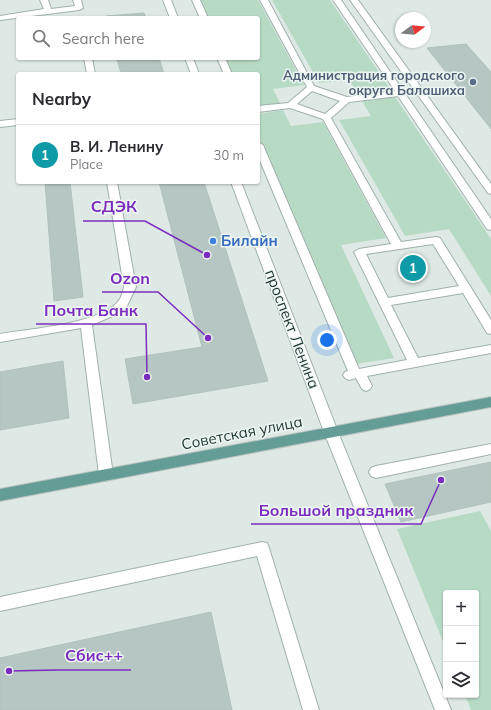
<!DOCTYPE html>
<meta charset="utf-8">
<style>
:root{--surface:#fff;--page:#f7f7f7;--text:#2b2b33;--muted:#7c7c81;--line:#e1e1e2;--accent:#0b8043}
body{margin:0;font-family:Mulish,sans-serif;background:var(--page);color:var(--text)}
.controls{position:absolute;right:12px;bottom:12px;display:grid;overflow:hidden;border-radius:4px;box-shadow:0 1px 3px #0004}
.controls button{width:36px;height:36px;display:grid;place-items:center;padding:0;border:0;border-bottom:1px solid var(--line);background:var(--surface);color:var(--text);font:20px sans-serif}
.compass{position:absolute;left:395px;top:12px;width:36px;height:36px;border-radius:50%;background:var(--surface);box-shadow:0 1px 3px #0004;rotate:74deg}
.you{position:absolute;left:327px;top:340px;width:14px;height:14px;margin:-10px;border:3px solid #fff;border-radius:50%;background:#1a73e8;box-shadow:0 0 0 6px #1a73e833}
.badge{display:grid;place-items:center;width:26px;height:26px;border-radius:50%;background:var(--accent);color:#fff;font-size:13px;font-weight:700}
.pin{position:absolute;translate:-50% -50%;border:2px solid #fff;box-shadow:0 1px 4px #0006}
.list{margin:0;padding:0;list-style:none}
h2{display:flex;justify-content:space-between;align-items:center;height:52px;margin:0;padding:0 16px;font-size:17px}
h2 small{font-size:13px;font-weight:400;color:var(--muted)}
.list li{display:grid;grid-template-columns:26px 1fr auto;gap:12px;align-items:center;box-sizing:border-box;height:60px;padding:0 16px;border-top:1px solid var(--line)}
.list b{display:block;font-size:15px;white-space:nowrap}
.list p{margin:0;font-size:13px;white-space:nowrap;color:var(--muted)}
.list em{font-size:13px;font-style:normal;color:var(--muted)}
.icon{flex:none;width:22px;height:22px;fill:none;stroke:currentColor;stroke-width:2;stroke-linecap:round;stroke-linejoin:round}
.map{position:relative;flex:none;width:491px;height:710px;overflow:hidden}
.search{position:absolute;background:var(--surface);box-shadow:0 1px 3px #0004;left:16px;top:16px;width:244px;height:44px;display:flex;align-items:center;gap:10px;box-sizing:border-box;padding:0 14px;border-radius:4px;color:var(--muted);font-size:15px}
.panel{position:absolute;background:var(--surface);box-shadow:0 1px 3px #0004;left:16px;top:72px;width:244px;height:112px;border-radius:4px}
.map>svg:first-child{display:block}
.green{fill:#b7dac5}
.building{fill:#b6c6c2;stroke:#b0c2bd}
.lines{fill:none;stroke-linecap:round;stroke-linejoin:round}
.minor-casing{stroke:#a1b0ad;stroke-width:2}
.major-casing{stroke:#bcc3c2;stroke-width:2}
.minor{fill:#fff;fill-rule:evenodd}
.major{fill:#639d96;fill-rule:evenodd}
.service-dot{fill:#5c6f8a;stroke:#eef6f3;stroke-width:1.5}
.shop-dot{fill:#3f7fe0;stroke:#eef6f3;stroke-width:1.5}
.labels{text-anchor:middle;stroke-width:3;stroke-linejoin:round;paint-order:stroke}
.far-service-label{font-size:13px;font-weight:bold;fill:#4e5e75;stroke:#eef6f3;text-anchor:end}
.shop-label{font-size:15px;font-weight:bold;fill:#366cbe;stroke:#eef6f3;text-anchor:start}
.street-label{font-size:15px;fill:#203835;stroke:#eef6f3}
.leader{fill:none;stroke:#7b2cbf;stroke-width:1.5}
.callout-dot{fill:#7b2cbf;stroke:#eef6f3;stroke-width:1.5}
.callout-label{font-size:16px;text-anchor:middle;font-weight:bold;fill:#7b2cbf;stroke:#eef6f3;stroke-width:3;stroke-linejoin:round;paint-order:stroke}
</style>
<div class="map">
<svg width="491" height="710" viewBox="0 0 491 710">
<rect width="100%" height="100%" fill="#dee9e5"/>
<!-- green -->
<path class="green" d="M199 0H258L304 85 273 89 280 103 258 106V74H231L224 58H258V18H207Z
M272 0H330L391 90 358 94 349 80 319 83Z
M395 97 491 239V296L449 229 405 236 339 120 371 116 362 101Z
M283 110 291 126 323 122 386 238 341 245 394 358 356 364 258 136V114Z
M480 511 491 531V710H471L465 695H476V593H446V649L397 529Z"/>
<!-- building -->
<path class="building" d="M144 13 146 18H107L106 16Z
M466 44 491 72V129L427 48Z
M117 58H159L164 74H121Z
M45 182H70L83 297 54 301Z
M159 182H204L268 381 133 404 125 359 202 347Z
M63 361 69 418 0 430V372Z
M491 462V502L401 522 385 484Z
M211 612 232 710H0V658Z"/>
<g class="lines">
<defs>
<path id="minor" d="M40 0H48L51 9 75 6 73 0H81L83 8 79 10 0 20V16L44 9Z
M163 0H171L178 18H170Z
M192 0H200L208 18H200Z
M260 0H268L314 86 347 97 395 91 333 0H341L491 219V230L487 229 398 96 349 102 331 118 401 242 436 237 440 238 491 320V334L487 333 463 293 391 305 418 358 491 345V353L367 376 372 386 370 389 366 391 362 389 356 378 349 380 345 378 343 375 345 372 348 371 258 156V142L263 145 359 369 407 360 354 252 359 249 391 244 323 119 290 108 258 112V106L288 103 307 87ZM312 91 340 101 325 114 297 104ZM433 244 459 286 388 298 366 254Z
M350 0H358L491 184V194L488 193Z
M84 58H92L95 74H87Z
M185 58H193L199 74H191Z
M217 58H225L232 74H224Z
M18 119V125L0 127V121Z
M107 182H117L136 287 127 306 117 314 92 325 113 475 111 479 106 481 101 479 99 475 81 328 0 342V334C28 329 104 324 120 299 122 295 123 291 124 287Z
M231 182H241L338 432 451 710H435L324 432Z
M491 444V454L376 478 371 476 369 472 371 468 376 466Z
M262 542 267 543 269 548 319 710H303L257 556 0 611V597Z"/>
<path id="major" d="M491 397V407L0 501V489Z"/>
</defs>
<!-- minor casing -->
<use href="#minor" class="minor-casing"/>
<!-- major casing -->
<use href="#major" class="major-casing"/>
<!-- minor -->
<use href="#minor" class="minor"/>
<!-- major -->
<use href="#major" class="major"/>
</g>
<!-- markers -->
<circle class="service-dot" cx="473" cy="82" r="4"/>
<circle class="shop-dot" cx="213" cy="241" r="4"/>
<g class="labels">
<!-- far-service labels -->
<g class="far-service-label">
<text x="465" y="80">Администрация городского<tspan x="465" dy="15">округа Балашиха</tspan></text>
</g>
<!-- shop labels -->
<g class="shop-label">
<text x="221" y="246">Билайн</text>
</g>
<!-- street labels -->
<g class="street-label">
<text transform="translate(292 329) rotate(69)" y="5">проспект Ленина</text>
<text transform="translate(242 433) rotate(-11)" y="5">Советская улица</text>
</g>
</g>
<!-- callouts -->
<path class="leader" d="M207 255L145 221H83M208 338L158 292H102M147 377L146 324H36M441 480L421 524H251M9 671L57 670H131"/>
<g class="callout-dot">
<circle cx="207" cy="255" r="4"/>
<circle cx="208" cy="338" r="4"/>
<circle cx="147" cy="377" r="4"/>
<circle cx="441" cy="480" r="4"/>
<circle cx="9" cy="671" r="4"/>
</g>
<g class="callout-label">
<text x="114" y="212">СДЭК</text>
<text x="130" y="284">Ozon</text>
<text x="91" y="316">Почта Банк</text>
<text x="336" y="516">Большой праздник</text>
<text x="94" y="661">Сбис++</text>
</g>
</svg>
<div class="controls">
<button>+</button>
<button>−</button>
<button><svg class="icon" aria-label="layers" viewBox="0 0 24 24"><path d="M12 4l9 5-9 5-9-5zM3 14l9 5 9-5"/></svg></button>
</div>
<svg class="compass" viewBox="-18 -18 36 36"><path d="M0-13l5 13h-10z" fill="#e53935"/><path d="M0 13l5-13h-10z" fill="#7c7c81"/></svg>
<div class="you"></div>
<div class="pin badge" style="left:413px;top:268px;background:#0f9aa8">1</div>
<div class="search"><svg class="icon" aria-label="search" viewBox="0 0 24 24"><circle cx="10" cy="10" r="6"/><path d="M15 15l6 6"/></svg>Search here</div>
<section class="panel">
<h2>Nearby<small></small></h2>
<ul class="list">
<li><span class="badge" style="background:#0f9aa8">1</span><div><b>В. И. Ленину</b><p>Place</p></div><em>30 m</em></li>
</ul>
</section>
</div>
